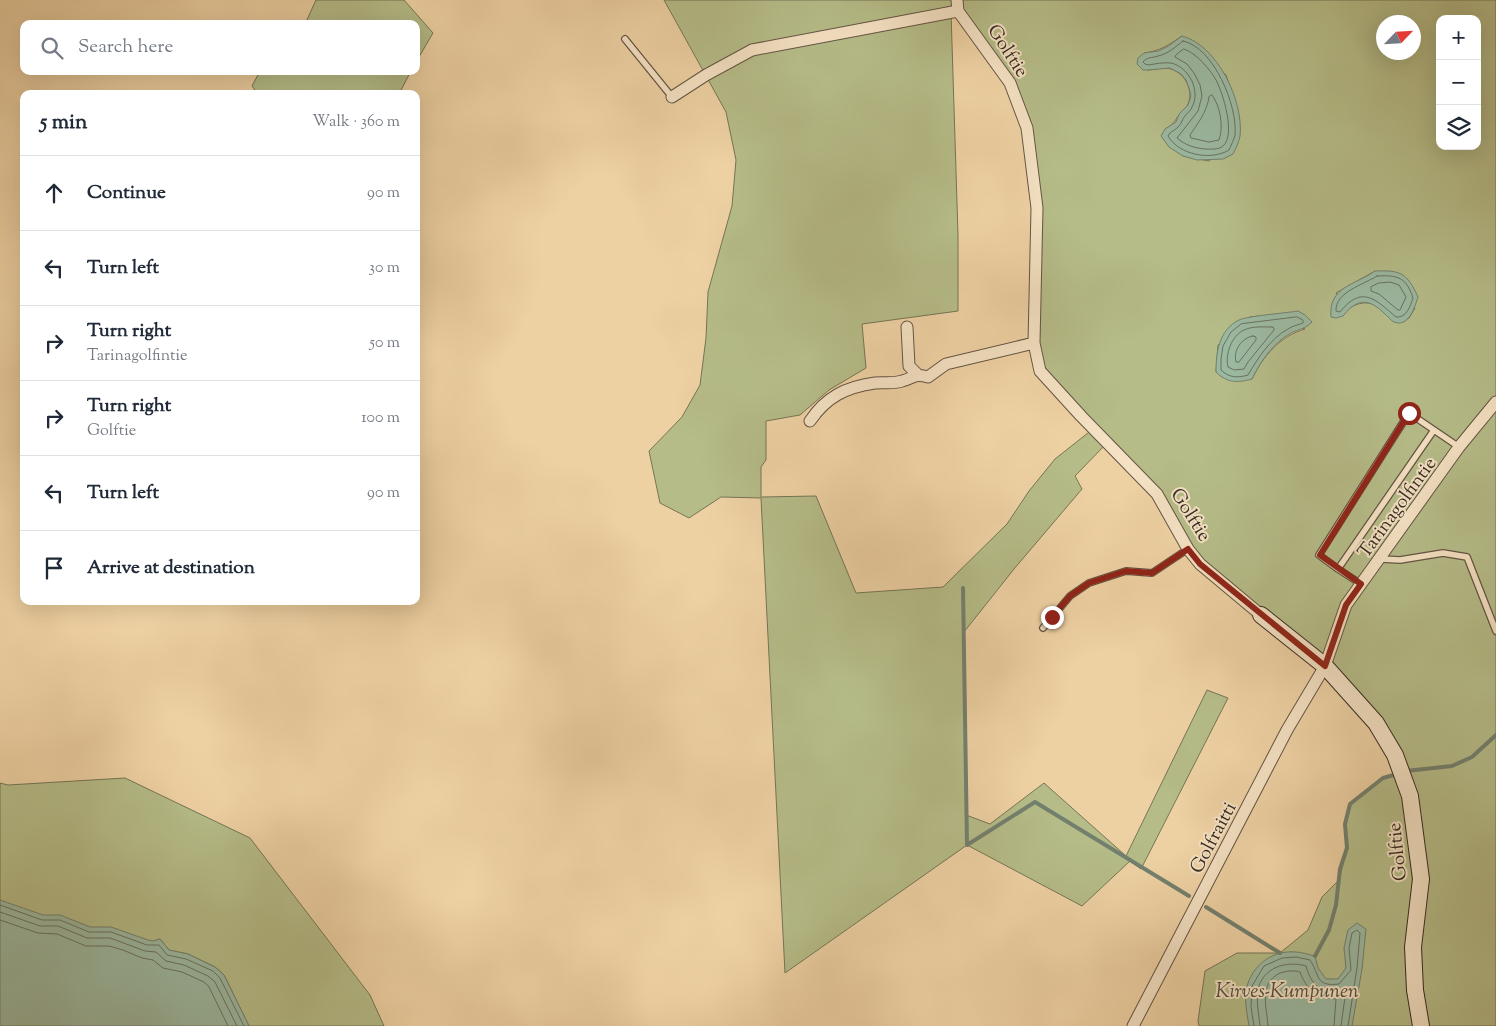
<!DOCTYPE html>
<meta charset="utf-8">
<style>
:root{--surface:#fff;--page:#f6f6f7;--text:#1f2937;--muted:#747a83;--line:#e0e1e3}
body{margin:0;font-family:"Sorts Mill Goudy",serif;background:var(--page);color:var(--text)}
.controls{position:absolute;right:15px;top:15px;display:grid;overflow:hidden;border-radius:10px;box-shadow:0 5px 20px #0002}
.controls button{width:45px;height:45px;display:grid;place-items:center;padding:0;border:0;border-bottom:1px solid var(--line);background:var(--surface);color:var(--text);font:25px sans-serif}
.compass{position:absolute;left:1376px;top:15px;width:45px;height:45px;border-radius:50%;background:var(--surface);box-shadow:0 5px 20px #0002;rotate:65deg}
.stop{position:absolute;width:15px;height:15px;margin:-11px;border:4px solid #8f2418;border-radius:50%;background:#fff}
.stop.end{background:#8f2418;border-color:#fff;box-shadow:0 1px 5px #0008}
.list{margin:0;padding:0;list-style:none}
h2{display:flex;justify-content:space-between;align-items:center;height:65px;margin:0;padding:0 20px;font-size:21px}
h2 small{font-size:16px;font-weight:400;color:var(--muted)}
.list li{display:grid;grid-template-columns:32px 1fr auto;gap:15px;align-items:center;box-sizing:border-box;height:75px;padding:0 20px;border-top:1px solid var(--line)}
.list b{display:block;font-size:19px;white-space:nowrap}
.list p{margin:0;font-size:16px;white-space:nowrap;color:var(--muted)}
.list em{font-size:16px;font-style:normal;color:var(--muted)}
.icon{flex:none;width:28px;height:28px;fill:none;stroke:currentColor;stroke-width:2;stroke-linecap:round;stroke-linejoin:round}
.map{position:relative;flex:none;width:1496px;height:1026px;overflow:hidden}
.search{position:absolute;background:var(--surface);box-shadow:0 5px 20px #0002;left:20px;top:20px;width:400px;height:55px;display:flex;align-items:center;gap:12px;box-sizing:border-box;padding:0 18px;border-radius:10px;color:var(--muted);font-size:19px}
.panel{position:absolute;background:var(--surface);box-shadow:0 5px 20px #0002;left:20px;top:90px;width:400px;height:515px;border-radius:10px}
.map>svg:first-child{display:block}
.green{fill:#b5bc88;stroke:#767456;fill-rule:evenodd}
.water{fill:#9bb8a0;stroke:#73806e}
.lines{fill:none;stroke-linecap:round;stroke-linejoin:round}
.shore{stroke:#687262;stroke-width:1}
.stream{stroke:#73806e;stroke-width:4}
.lane-casing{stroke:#645443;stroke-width:8}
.street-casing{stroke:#645443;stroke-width:13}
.secondary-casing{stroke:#362b23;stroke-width:18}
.lane{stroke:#f4e1c3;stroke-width:5.5}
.street{stroke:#f4e1c3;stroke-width:11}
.secondary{stroke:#f4e1c3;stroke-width:16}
.route{stroke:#8f2418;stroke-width:6}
.labels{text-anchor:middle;stroke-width:4;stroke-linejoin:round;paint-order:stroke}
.street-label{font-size:19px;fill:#362b23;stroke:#f4e1c3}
.water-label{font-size:20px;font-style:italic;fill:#4f4e42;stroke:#f4e1c3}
</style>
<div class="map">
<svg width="1496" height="1026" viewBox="0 0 1496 1026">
<rect width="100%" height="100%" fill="#eed1a3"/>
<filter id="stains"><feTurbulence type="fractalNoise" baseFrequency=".004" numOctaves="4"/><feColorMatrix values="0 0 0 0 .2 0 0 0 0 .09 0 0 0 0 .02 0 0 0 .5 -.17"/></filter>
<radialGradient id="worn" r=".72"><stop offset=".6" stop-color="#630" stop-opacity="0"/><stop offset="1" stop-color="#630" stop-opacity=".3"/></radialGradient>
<!-- green -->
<path class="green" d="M316 0H404L433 33 416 62V24H305Z
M664 0H1496V1026H1199L1198 1021 1205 971 1237 953H1280L1308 930 1322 897 1339 880 1347 848 1345 824 1350 804 1383 778 1401 772 1376 723 1200 564 1157 494 1107 443 1075 476 1082 489 1014 569 964 632 966 815 990 824 1044 783 1126 856 1207 690 1228 698 1141 869 1130 861 1082 906 967 845 785 973 761 498 721 497 689 518 660 503 649 451 682 417 700 385 706 338 708 292 732 206 736 160 726 112ZM958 11 1010 83 1027 128 1037 208 1034 343 1040 371 1093 429 1055 459 1029 491 1007 524 943 587 856 593 816 496 761 497V467L766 460V421L800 415 829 390 866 368 862 324 958 311V235L951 12ZM1440 19H1477V146H1440ZM1384 22H1414V52H1384ZM1182 36 1226 75 1239 116 1240 135 1209 161 1183 156 1165 129C1177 123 1173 121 1181 113 1183 110 1187 108 1188 104 1194 91 1185 73 1171 69 1165 67 1155 69 1148 70L1144 53C1160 51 1169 45 1182 36ZM1375 271 1415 308 1409 318 1403 322C1383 310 1370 294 1348 309L1336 293ZM1273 315 1305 329C1280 336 1263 356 1252 379L1216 372 1218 345 1250 317Z
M260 71H411L399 94H258L252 86Z
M125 778 250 838 370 995 384 1026H249L224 975 215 967 188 954 169 950 160 939 0 991V783L8 785Z"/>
<!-- water -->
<path class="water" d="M1182 36C1217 45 1244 101 1240 136 1239 142 1236 148 1233 154L1223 159 1197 160 1183 156 1169 147 1161 136 1165 129 1176 122 1179 114 1188 105 1191 96 1189 88 1186 80 1181 74 1170 68 1148 70H1143L1137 64 1138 58 1144 53 1158 51 1167 47Z
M1375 271C1401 270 1407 273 1418 297 1415 306 1409 328 1394 322 1391 321 1388 316 1385 314 1369 298 1357 298 1343 316L1336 318 1331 317C1328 287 1355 285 1375 271Z
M1298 311 1305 315 1312 322C1305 329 1299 329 1291 333 1274 342 1260 362 1252 379 1237 383 1227 383 1216 372 1216 352 1219 330 1239 320 1247 316 1286 313 1298 311Z
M0 900 43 915H60L90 927H111L148 940 153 941 160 939 169 950 188 954 215 967 224 975 249 1026H0Z
M1357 923 1366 929 1362 969 1352 1026H1249C1247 1013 1243 996 1248 983 1255 963 1274 950 1296 952 1302 952 1309 955 1315 956L1318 968 1326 979H1338L1346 968 1344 948 1348 930Z"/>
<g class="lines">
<!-- shore -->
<path class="shore" d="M1183 41C1214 47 1238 107 1235 135 1234 140 1231 145 1229 150 1211 161 1179 155 1168 136 1170 131 1175 131 1179 126 1182 123 1182 119 1185 116 1187 113 1191 111 1192 107 1201 91 1189 67 1171 63 1164 62 1155 64 1148 65L1145 64 1143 62C1147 57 1152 58 1158 56 1168 54 1175 47 1183 41Z
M1184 49C1196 53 1210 69 1216 80 1223 93 1236 135 1223 146 1219 150 1210 149 1205 149 1194 148 1185 145 1177 138L1198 111 1202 96 1200 85 1194 73 1187 64 1175 57 1176 55Z
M1212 95C1220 105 1224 127 1219 140L1209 142 1191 138 1190 135C1198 123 1207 112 1209 97Z
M1377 276C1398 275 1406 277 1413 298 1410 306 1407 318 1396 317 1376 300 1362 284 1340 312L1336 311C1335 292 1363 285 1377 276Z
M1379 283 1390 282 1399 285 1406 297 1400 310H1398L1379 294 1371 291V287Z
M1297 317 1303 320V323C1298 325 1292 326 1288 329 1270 339 1258 358 1248 375 1238 378 1229 378 1221 370V359L1223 346 1231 332 1241 324Z
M1272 327 1274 328V330L1248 362 1244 369 1234 370 1228 367C1225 355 1231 336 1244 330 1252 326 1264 327 1272 327Z
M1253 336 1256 337V340L1239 362H1236C1233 351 1241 338 1253 336Z
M0 905 42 920H60L89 932H111L147 945H159L167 955 186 959 213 971 220 978 244 1026
M0 912 40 926H58L87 938H110L145 951 156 952 166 961 184 965 208 976 215 982 237 1026
M0 920 38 933 57 934 86 946H109L123 950 142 958 153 960 163 968 182 972 204 982 209 987 228 1026
M1254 1026 1251 1007 1252 986 1264 966 1282 958 1296 957 1310 960C1320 975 1315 987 1339 984L1351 970 1349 948 1352 933 1357 930 1360 933 1357 968 1348 1026
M1260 1026C1259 1014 1256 1002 1258 990 1262 968 1286 960 1306 966 1308 975 1315 989 1326 991 1332 992 1340 989 1346 990L1341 1026
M1268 1026C1267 1007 1258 984 1280 973 1287 971 1293 970 1300 972 1303 981 1311 994 1320 997 1326 999 1331 998 1336 999L1334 1026"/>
<!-- stream -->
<path class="stream" d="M963 588 967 845 1035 802 1189 896
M1406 771 1452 766 1472 757 1496 735
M1206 907 1280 953
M1315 956 1329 930 1336 905 1340 869 1347 848 1345 824 1350 804 1383 778 1397 774"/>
<defs>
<path id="lane" d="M625 39 672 97
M1381 559 1400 560 1443 553 1467 557 1496 631
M1338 569 1319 555 1409 413 1434 430
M1361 584 1338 569 1434 430 1459 447
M1043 628 1070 596 1089 583 1126 571 1152 573 1188 549"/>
<path id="street" d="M957 0 958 11 1010 83 1027 128 1037 208 1034 343 1040 371 1081 416 1157 494 1188 549 1200 564 1261 615
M672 97 706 75 752 50 958 11
M907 327 909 366 917 374
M810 421C826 397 846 387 875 383 884 382 894 384 902 381 914 378 914 373 928 377L946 364 1034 343
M1133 1026 1287 730 1325 666 1346 605 1459 447 1496 402"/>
<path id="secondary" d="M1261 615 1325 666 1376 723 1395 755 1410 796 1421 879 1413 947 1415 990 1421 1026"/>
</defs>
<!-- lane casing -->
<use href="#lane" class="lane-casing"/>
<!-- street casing -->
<use href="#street" class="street-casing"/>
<!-- secondary casing -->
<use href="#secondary" class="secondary-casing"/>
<!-- lane -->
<use href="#lane" class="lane"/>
<!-- street -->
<use href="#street" class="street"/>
<!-- secondary -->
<use href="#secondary" class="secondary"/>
</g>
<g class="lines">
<!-- route -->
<path class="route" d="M1052 617 1070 596 1089 583 1126 571 1152 573 1188 549 1200 564 1325 666 1346 605 1361 584 1320 555 1409 413"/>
</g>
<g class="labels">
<!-- street labels -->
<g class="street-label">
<text transform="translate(1009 50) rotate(57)" y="7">Golftie</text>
<text transform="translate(1396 507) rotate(-54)" y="7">Tarinagolfintie</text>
<text transform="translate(1192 514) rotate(58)" y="7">Golftie</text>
<text transform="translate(1212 837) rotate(-62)" y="7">Golfraitti</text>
<text transform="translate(1396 852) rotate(-96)" y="7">Golftie</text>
</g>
<!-- water labels -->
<g class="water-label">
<text x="1287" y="997">Kirves-Kumpunen</text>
</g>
</g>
<rect width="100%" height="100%" filter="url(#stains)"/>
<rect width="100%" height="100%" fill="url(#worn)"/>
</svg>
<div class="controls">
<button>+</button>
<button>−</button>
<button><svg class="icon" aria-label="layers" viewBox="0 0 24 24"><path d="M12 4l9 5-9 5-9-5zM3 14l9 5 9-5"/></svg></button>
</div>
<svg class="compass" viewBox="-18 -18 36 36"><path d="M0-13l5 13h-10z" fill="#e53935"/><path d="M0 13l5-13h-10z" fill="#747a83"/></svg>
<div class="stop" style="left:1409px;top:413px"></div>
<div class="stop end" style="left:1052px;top:617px"></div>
<div class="search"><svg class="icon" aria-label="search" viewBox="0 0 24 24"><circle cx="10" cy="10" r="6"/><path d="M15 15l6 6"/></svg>Search here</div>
<section class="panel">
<h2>5 min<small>Walk · 360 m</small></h2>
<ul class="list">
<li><svg class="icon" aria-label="ahead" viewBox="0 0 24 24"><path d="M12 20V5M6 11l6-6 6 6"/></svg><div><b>Continue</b></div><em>90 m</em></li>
<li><svg class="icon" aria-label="left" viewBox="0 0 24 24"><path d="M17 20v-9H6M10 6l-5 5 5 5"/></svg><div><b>Turn left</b></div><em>30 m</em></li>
<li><svg class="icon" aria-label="right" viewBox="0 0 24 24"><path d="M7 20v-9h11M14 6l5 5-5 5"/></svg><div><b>Turn right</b><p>Tarinagolfintie</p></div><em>50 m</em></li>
<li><svg class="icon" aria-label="right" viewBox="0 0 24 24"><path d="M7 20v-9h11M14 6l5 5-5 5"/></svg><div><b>Turn right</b><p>Golftie</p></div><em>100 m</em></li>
<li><svg class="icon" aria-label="left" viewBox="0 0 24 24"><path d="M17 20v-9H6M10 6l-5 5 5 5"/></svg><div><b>Turn left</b></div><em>90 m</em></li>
<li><svg class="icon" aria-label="arrive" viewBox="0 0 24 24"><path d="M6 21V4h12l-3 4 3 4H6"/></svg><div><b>Arrive at destination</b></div></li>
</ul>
</section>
</div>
